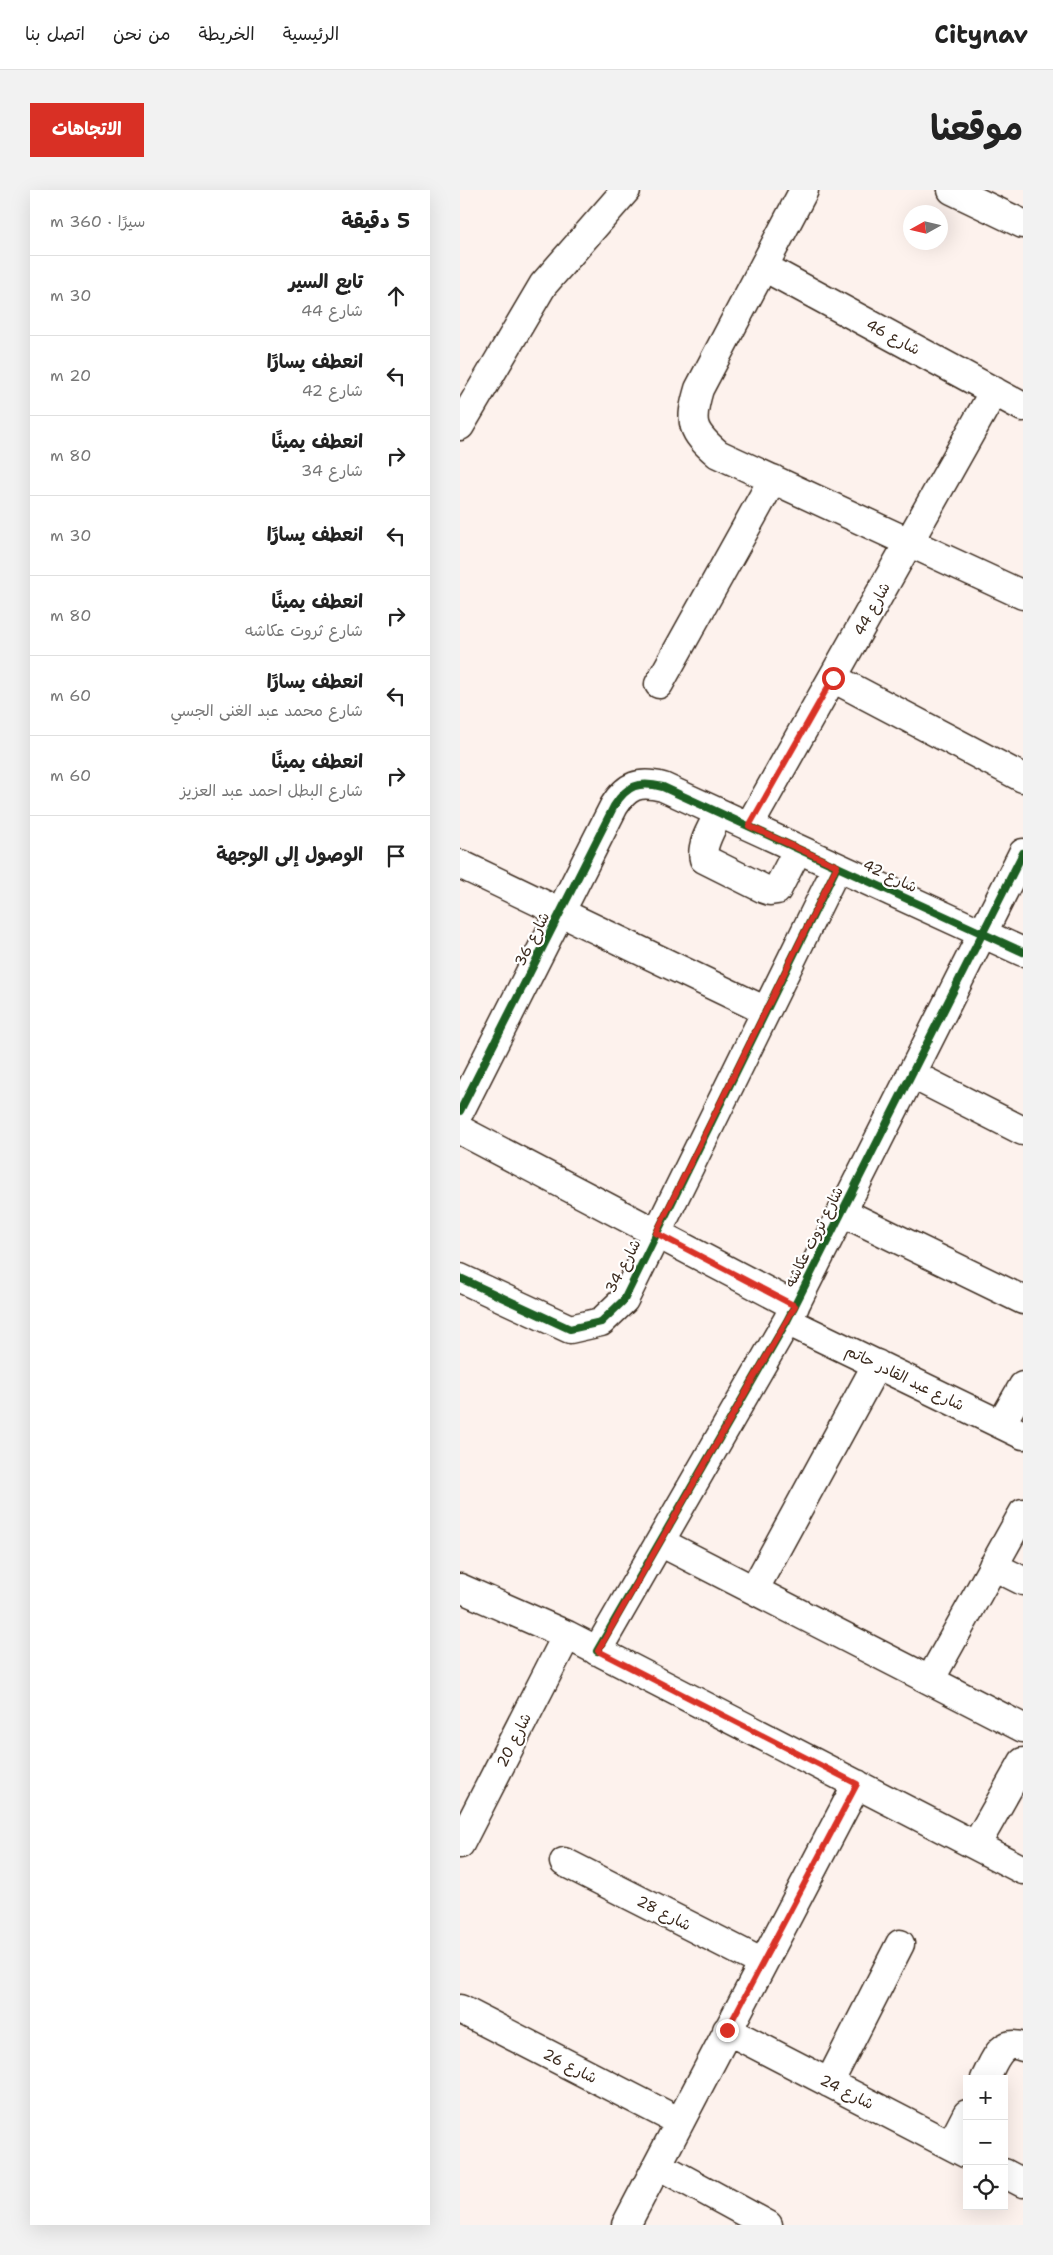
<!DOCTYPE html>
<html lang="ar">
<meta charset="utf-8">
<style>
:root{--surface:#fff;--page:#f2f2f2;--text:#222;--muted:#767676;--line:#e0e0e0;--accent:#d93025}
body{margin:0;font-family:"Shantell Sans","Playpen Sans Arabic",sans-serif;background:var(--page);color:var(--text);direction:rtl}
.controls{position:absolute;right:15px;bottom:15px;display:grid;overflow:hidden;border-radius:0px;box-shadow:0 5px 20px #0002}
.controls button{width:45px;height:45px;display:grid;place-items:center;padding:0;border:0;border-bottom:1px solid var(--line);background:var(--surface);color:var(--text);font:25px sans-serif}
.compass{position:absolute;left:443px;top:15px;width:45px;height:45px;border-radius:50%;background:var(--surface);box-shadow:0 5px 20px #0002;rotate:262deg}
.stop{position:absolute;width:15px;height:15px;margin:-11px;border:4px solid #d93025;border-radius:50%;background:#fff}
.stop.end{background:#d93025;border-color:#fff;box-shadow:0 1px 5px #0008}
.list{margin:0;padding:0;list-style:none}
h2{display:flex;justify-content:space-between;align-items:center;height:65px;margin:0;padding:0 20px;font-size:21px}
h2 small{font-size:16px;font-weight:400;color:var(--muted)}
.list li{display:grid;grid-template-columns:32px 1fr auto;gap:15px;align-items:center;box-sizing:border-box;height:80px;padding:0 20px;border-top:1px solid var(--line)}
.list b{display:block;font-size:19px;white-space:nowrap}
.list p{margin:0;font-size:16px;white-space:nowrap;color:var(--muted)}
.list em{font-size:16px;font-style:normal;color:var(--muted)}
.icon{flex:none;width:28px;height:28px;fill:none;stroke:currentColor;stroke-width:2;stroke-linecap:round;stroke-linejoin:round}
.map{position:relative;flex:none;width:563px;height:2035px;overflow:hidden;direction:ltr;border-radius:0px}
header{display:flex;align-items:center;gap:30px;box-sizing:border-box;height:70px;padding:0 25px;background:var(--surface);border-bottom:1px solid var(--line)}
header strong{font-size:24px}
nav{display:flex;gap:28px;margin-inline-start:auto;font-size:18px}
.intro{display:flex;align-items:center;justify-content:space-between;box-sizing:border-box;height:120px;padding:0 30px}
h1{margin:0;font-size:35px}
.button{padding:12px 22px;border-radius:0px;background:var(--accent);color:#fff;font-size:18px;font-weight:700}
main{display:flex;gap:30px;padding:0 30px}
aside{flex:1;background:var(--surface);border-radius:0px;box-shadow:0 5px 20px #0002}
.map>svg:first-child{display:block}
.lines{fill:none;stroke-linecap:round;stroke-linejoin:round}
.minor-casing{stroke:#3b2a1e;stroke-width:31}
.minor{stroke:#fff;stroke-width:28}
.cycleway-casing{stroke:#fff;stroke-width:11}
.cycleway{stroke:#1b5e20;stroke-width:8}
.route{stroke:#d93025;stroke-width:6}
.labels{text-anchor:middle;stroke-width:4.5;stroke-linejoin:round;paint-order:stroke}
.street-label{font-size:15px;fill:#3b2a1e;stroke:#fff}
</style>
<header>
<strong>Citynav</strong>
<nav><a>الرئيسية</a><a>الخريطة</a><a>من نحن</a><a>اتصل بنا</a></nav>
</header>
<div class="intro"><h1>موقعنا</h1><a class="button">الاتجاهات</a></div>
<main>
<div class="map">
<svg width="563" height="2035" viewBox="0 0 563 2035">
<rect width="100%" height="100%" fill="#fdf2ed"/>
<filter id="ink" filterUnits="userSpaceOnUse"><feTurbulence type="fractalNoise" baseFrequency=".02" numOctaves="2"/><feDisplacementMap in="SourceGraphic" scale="10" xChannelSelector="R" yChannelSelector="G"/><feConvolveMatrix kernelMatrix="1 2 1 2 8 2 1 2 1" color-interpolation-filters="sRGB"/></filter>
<g filter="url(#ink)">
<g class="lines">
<defs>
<path id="minor" d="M344 0 239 199C229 233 231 241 258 264L563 405
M492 0 563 34
M304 77 563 217
M0 236 83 95 166 0
M373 488 563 588
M199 494 313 289
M259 623C253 636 240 655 244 669L304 699 310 701 317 700 338 659
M289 636 534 201
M0 674 306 821
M451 884 563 941
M0 921 154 616C167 595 179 591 203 597L563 762
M0 940 335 1116
M382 1022 563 1110
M0 1088 110 1139 141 1132 164 1110 377 677
M327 1131 563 1245
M541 1234 563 1196
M200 1352 563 1538
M533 1376 563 1391
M0 1398 107 1445 563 1680
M294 1400 417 1174
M137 1461 327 1131 563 663
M470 1490 563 1323
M0 1654 107 1445
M516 1655 563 1572
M104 1672 303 1773
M0 1819 220 1932
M267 1840 507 1964
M525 1889C534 1872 540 1848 563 1857
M369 1893 440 1754
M491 1955 507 1924
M198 1975 308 2035
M544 1983 563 1993
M166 2035 397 1594"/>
</defs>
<!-- minor casing -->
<use href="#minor" class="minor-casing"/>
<!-- minor -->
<use href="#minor" class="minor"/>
<defs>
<path id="cycleway" d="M0 921 154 616C167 595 179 591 203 597L563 762
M0 1088 110 1139 141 1132 164 1110 377 677
M137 1461 327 1131 563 663"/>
</defs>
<!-- cycleway casing -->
<use href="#cycleway" class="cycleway-casing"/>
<!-- cycleway -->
<use href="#cycleway" class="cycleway"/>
</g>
</g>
<g class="lines" filter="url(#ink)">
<!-- route -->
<path class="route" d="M267 1840 397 1594 138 1461 335 1116 196 1043 377 676 289 636 373 488"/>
</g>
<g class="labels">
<!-- street labels -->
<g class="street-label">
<text transform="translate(433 147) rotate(28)" y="5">شارع 46</text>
<text transform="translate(412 419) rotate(-61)" y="5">شارع 44</text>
<text transform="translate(430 686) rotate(25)" y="5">شارع 42</text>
<text transform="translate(72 749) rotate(-63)" y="5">شارع 36</text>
<text transform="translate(354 1047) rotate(-63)" y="5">شارع ثروت عكاشه</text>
<text transform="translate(163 1076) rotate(-62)" y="5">شارع 34</text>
<text transform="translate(445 1188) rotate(26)" y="5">شارع عبد القادر حاتم</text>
<text transform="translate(54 1550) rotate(-63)" y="5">شارع 20</text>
<text transform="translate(204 1723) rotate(27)" y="5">شارع 28</text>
<text transform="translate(110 1876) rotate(27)" y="5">شارع 26</text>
<text transform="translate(387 1902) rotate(27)" y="5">شارع 24</text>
</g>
</g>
</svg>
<div class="controls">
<button>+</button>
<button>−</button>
<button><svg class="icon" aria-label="locate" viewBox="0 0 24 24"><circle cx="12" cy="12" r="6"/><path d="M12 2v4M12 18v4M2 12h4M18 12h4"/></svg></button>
</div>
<svg class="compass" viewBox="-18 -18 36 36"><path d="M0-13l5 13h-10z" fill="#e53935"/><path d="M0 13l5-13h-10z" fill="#767676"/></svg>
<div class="stop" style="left:373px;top:488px"></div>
<div class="stop end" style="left:267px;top:1840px"></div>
</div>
<aside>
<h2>5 دقيقة<small>سيرًا · 360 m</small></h2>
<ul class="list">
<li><svg class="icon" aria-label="ahead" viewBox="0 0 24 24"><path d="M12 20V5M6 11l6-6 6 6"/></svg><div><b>تابع السير</b><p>شارع 44</p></div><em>30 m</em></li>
<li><svg class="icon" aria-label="left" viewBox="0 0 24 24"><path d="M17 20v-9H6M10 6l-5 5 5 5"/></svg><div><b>انعطف يسارًا</b><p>شارع 42</p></div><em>20 m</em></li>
<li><svg class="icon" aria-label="right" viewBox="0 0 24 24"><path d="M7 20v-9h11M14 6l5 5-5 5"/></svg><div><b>انعطف يمينًا</b><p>شارع 34</p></div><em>80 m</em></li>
<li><svg class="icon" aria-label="left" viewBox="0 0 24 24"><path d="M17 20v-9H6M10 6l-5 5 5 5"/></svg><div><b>انعطف يسارًا</b></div><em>30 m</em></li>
<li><svg class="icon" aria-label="right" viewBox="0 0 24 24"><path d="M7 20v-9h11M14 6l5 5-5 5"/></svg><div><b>انعطف يمينًا</b><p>شارع ثروت عكاشه</p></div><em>80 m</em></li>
<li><svg class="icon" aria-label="left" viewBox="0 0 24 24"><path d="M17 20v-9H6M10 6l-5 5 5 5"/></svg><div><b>انعطف يسارًا</b><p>شارع محمد عبد الغنى الجسي</p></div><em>60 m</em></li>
<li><svg class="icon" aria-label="right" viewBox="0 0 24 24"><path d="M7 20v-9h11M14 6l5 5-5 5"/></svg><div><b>انعطف يمينًا</b><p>شارع البطل احمد عبد العزيز</p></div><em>60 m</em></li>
<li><svg class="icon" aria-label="arrive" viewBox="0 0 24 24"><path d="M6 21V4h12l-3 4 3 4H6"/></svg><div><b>الوصول إلى الوجهة</b></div></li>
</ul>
</aside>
</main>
